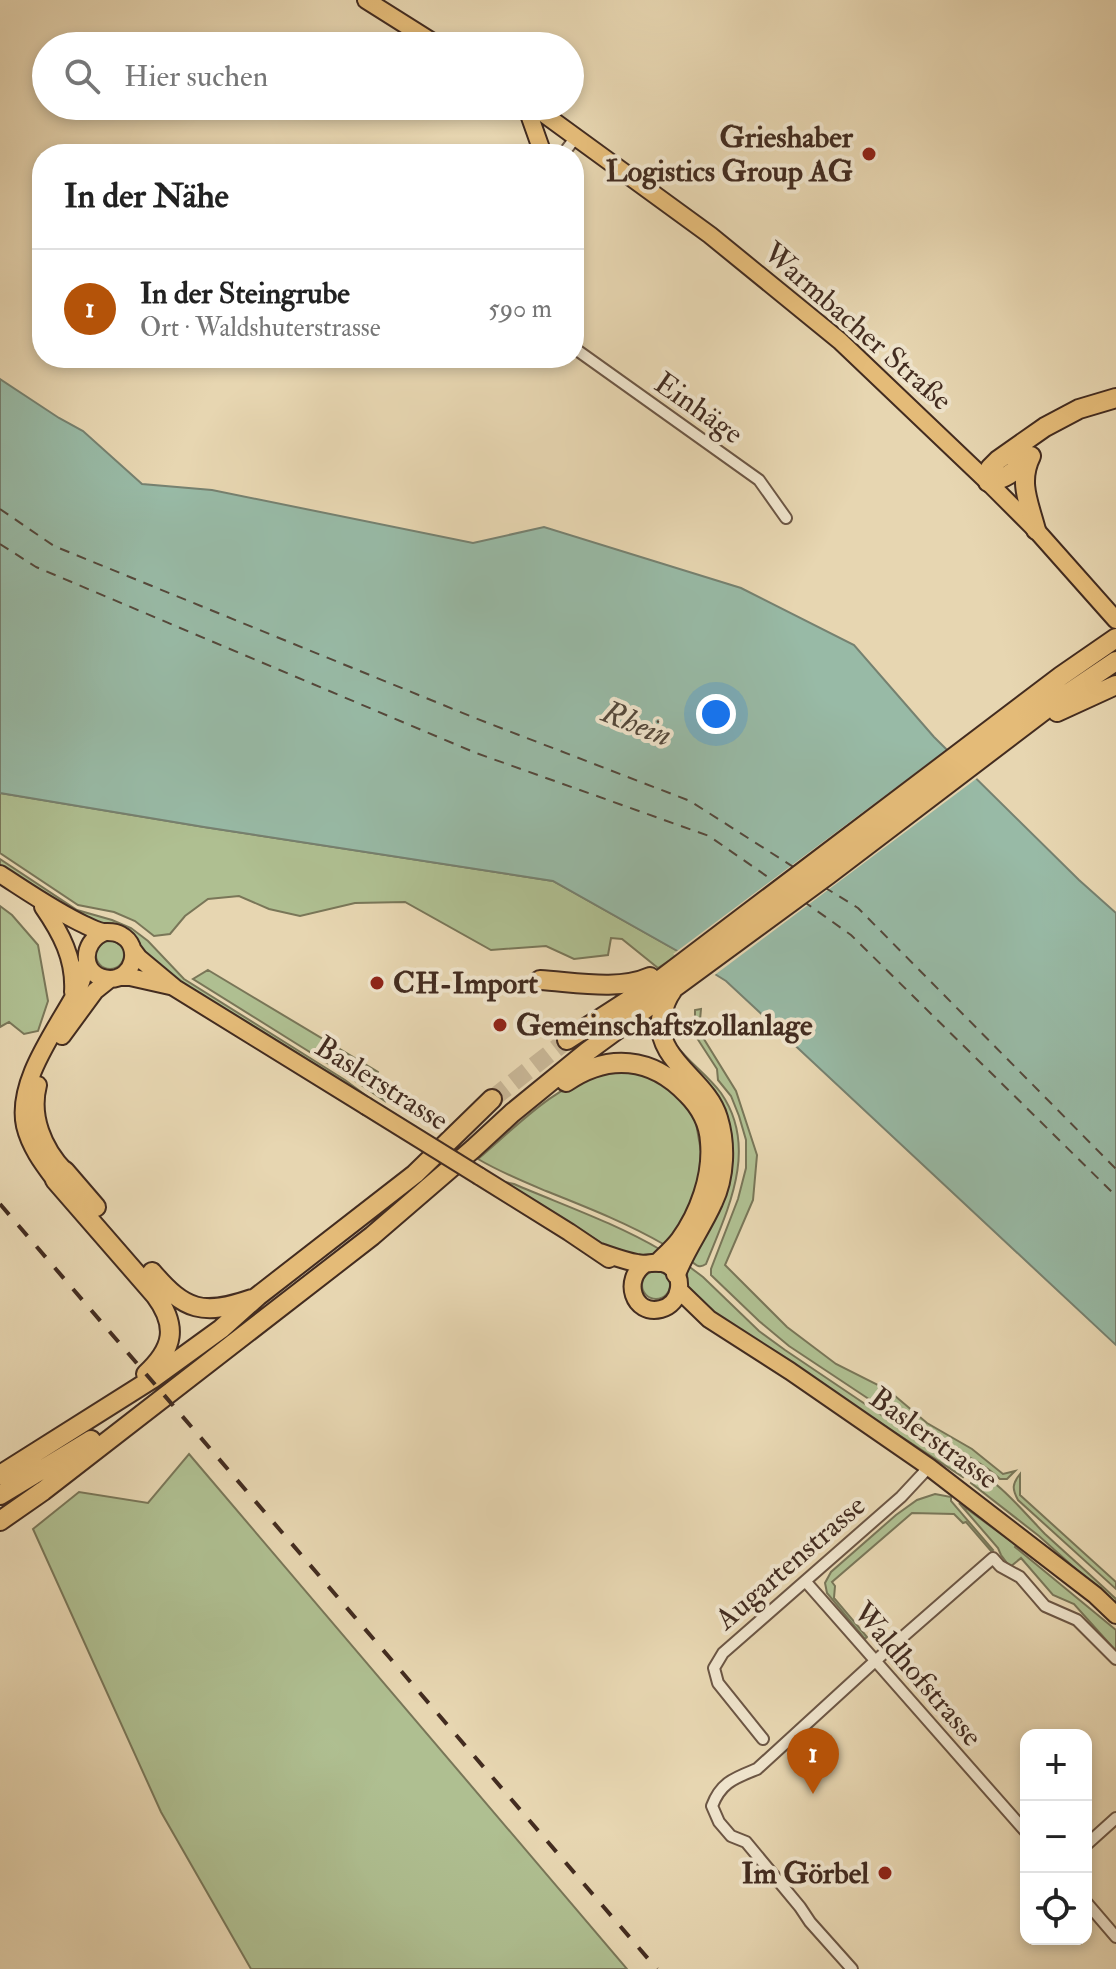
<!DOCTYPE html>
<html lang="de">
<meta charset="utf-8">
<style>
:root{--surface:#fff;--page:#f6f6f6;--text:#222;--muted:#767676;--line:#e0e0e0;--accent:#b45309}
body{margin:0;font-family:"IM FELL Double Pica",serif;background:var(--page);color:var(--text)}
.controls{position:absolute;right:24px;bottom:24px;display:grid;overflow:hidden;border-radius:16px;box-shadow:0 4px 12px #0003}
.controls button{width:72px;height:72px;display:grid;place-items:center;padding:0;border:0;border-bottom:2px solid var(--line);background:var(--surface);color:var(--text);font:40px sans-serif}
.you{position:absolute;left:716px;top:714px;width:28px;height:28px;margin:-20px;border:6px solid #fff;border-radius:50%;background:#1a73e8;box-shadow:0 0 0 12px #1a73e833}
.badge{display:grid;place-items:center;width:52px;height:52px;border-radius:50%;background:var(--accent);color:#fff;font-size:26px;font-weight:700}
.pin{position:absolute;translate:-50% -66px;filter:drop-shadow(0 2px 4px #0008)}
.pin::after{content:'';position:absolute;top:42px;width:28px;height:24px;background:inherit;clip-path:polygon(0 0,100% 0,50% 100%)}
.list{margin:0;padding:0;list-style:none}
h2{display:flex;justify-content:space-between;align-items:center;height:104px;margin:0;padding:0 32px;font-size:34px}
h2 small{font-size:26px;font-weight:400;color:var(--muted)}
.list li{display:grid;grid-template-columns:52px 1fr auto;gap:24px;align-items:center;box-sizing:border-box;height:120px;padding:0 32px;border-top:2px solid var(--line)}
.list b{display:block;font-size:30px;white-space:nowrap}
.list p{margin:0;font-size:26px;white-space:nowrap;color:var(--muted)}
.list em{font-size:26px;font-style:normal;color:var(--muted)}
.icon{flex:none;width:44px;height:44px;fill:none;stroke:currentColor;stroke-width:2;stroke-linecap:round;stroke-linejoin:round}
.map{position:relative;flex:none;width:1116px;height:1969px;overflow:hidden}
.search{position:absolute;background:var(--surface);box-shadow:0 4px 12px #0003;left:32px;top:32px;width:552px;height:88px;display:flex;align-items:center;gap:20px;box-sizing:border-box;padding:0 28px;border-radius:44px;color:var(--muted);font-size:30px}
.panel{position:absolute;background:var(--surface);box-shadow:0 4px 12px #0003;left:32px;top:144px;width:552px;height:224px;border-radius:32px}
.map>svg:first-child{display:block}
.green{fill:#afbf91;stroke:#797658;stroke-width:2}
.water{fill:#98baa6;stroke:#768170;stroke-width:2}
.pier{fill:#e7d6b1}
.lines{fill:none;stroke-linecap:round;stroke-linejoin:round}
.ferry{stroke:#54483b;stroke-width:2;stroke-dasharray:10 8;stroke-linecap:butt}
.motorway-tunnel{stroke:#c6b494;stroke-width:18;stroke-dasharray:18 9;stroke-linecap:butt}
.minor-casing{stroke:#6c5644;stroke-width:14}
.primary-casing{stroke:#432c20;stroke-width:20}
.motorway-casing{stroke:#432c20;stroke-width:22}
.minor{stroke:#efe4cc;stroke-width:10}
.primary{stroke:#e4bb78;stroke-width:16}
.motorway{stroke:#e4bb78;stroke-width:18}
.rail{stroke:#432c20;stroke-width:4;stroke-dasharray:14 14;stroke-linecap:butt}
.primary-bridge-casing{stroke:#432c20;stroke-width:20;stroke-linecap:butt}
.primary-bridge{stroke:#e4bb78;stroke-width:16}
.poi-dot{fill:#8f2418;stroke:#efe4cc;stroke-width:3}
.labels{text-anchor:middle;stroke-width:8;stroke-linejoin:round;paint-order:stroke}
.poi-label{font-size:30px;font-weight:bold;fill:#432c20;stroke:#efe4cc;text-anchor:end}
.street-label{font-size:30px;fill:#432c20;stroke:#efe4cc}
.water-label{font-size:32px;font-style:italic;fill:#54483b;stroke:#efe4cc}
</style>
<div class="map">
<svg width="1116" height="1969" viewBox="0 0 1116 1969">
<rect width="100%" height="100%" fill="#e7d6b1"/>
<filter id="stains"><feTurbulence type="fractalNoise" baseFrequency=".0025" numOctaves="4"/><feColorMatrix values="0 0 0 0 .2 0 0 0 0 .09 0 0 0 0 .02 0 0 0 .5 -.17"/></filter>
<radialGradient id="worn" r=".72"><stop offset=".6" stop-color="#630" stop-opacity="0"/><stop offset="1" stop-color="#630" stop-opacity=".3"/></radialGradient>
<!-- green -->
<path class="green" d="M0 793 204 827 553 881 681 953 658 968 622 939 611 938 608 955 574 959 546 946 491 950 405 902 355 903 300 916 269 909 239 896 208 899 185 916 170 934 154 936 135 921 114 912 78 905 0 853Z
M0 859 77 910 112 920 131 928 148 941 184 979 345 1080 368 1097 367 1099 157 968 142 954 84 921 0 865Z
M0 906 12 915 38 945 48 1001 38 1031 24 1034 9 1022 0 1027Z
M96 955a14 14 0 1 1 28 0a14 14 0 1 1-28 0Z
M208 970 378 1072 377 1075 385 1080 387 1089 385 1101 348 1076 193 979Z
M701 1009 699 1031 736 1091 757 1155 753 1200 725 1265 787 1327 836 1364 888 1390 927 1423 972 1449 1003 1474 1015 1471 1007 1479H1000C975 1456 946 1447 917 1431L789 1346 759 1321 711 1275V1269L738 1199 746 1168V1140L739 1116 731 1096 718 1080 717 1069 695 1035V1010Z
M671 1038C684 1059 706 1073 721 1093 759 1148 728 1209 706 1264 699 1269 696 1265 690 1260L724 1195Z
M605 1071H632L663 1083 683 1099 696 1123 702 1157 698 1181 685 1219 665 1245C627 1223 586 1207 546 1191 522 1181 500 1172 478 1159 517 1126 555 1085 605 1071Z
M505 1182 514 1184C563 1205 615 1223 661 1250L654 1254 639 1256 611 1249Z
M687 1265 703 1277 759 1331 785 1350 914 1437 933 1447 962 1460 966 1465 967 1471 963 1477 708 1310 687 1290C689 1282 686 1274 687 1265Z
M642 1285a14 14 0 1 1 28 0a14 14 0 1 1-28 0Z
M189 1454 627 1969H251L161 1812 33 1529 79 1492 148 1503Z
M1020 1474V1495L1116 1582V1589L1018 1500C1012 1489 1012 1484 1020 1474Z
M980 1475C996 1478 1032 1521 1045 1534 1069 1556 1093 1577 1116 1599V1605L1039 1536 971 1483 975 1477Z
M935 1494 951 1497V1501L993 1550 991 1551 966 1522 963 1523 954 1514 912 1513 832 1582 835 1586 834 1598 867 1637 865 1639 827 1593 825 1583 831 1572 896 1515 917 1500Z
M959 1503 1016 1545 1015 1547 1116 1630V1651L1074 1604 1053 1595 1021 1558 1010 1567 1001 1555 998 1548Z"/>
<!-- water -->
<path class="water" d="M0 379 59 418 83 431 142 484 212 490 473 543 544 527 741 588 854 645 934 737 1079 880 1116 913V1345L726 981 681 953 553 881 204 827 0 793Z"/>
<!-- pier -->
<path class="pier" d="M950 747 980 776 712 977 673 954Z"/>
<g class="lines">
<!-- ferry -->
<path class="ferry" d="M0 509 54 546 475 718 690 801 795 868
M0 544 36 567 476 753 709 836 775 882
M824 887 858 908 1116 1169
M803 901 851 935 1116 1196"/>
<!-- motorway-tunnel -->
<path class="motorway-tunnel" d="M492 1099 567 1040"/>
<defs>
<path id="minor" d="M563 154 576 137
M574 348 759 480 786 518
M806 1582 1026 1832
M763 1739 718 1683 714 1668 723 1653 901 1497 929 1467
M1086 1845 1116 1818
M1086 1902 1116 1937
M852 1969 810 1922 800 1907 746 1842 731 1836 719 1822 712 1806C721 1782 735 1778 757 1769L874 1662 993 1558 1000 1566 1020 1577 1045 1606 1077 1620 1116 1659"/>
<path id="primary" d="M366 0 439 46
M526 106 543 154
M533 106 710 235 840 341 988 482 1036 530 1116 620
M0 874C28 892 55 911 85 925 91 928 97 931 103 932 109 932 115 931 121 935 142 946 134 979 110 979 81 978 79 942 105 932
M43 907C61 933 75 959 73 992
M133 950 139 958 175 988 366 1106
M119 977H130L170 986
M62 1036 95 991 110 979
M38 1085C30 1116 43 1148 65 1171
M479 1176 569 1232 609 1259
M55 1180C43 1164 30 1147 25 1126 15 1080 60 1025 80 985 83 978 85 969 87 961
M600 1252C612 1256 625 1261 637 1263 648 1266 657 1259 668 1265 686 1276 681 1304 661 1309 633 1316 622 1279 645 1264
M679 1290 709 1319 790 1371 929 1467 1095 1595 1116 1615"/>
<path id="motorway" d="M1031 456C1018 482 1029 503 1036 530
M1029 457C1015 470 1008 479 988 482L990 468 998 460 1045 427 1079 409 1116 398
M1057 712 1116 685
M540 980C574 982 619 991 650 977
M672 991C666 999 663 1009 661 1019 656 1061 707 1080 718 1118 726 1144 725 1177 713 1202 702 1227 686 1248 676 1274
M567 1040 660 980 1061 676 1116 638
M566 1082C608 1053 652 1057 687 1094 700 1107 709 1124 710 1142 713 1176 699 1214 680 1240 674 1248 666 1255 659 1262
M65 1171 96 1207
M55 1180 155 1295C178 1326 174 1348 146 1374
M152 1272C185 1311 203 1316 252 1299
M0 1475 152 1379 221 1329 258 1296 415 1174 492 1099
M0 1495 91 1440
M0 1521 43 1491 372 1236 473 1149 512 1113 588 1051 828 875 1058 700 1116 661"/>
</defs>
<!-- minor casing -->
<use href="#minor" class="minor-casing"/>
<!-- primary casing -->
<use href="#primary" class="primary-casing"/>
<!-- motorway casing -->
<use href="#motorway" class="motorway-casing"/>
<!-- minor -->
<use href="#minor" class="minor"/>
<!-- primary -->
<use href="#primary" class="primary"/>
<!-- motorway -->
<use href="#motorway" class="motorway"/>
<!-- rail -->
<path class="rail" d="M0 1204 657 1969"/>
<defs>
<path id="primary-bridge" d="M366 1106 479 1176"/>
</defs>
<!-- primary-bridge casing -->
<use href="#primary-bridge" class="primary-bridge-casing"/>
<!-- primary-bridge -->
<use href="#primary-bridge" class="primary-bridge"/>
</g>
<!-- markers -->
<g class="poi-dot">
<circle cx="869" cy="154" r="8"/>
<circle cx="377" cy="983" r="8"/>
<circle cx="500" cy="1025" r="8"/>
<circle cx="885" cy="1873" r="8"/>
</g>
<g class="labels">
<!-- poi labels -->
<g class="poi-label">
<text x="853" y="147">Grieshaber<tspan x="853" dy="34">Logistics Group AG</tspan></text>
<text x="393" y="993" text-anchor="start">CH-Import</text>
<text x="516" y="1035" text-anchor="start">Gemeinschaftszollanlage</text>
<text x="869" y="1883">Im Görbel</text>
</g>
<!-- street labels -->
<g class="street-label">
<text transform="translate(858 326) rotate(41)" y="10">Warmbacher Straße</text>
<text transform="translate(699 408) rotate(35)" y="10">Einhäge</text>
<text transform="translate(382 1083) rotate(32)" y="10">Baslerstrasse</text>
<text transform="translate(934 1438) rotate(36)" y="10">Baslerstrasse</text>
<text transform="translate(790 1562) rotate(-41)" y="10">Augartenstrasse</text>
<text transform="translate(918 1674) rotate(49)" y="10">Waldhofstrasse</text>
</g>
<!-- water labels -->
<g class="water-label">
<text transform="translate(637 723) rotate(22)" y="11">Rhein</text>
</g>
</g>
<rect width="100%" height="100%" filter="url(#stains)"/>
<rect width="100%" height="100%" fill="url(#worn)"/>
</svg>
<div class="controls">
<button>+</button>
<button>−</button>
<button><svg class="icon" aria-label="locate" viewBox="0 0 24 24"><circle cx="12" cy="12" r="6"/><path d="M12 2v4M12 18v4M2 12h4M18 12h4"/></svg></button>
</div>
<div class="you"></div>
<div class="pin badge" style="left:813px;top:1794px">1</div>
<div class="search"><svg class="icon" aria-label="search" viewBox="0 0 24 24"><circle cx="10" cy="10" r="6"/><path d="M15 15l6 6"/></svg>Hier suchen</div>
<section class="panel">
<h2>In der Nähe<small></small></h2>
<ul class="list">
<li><span class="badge">1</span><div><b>In der Steingrube</b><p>Ort · Waldshuterstrasse</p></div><em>590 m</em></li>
</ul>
</section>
</div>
